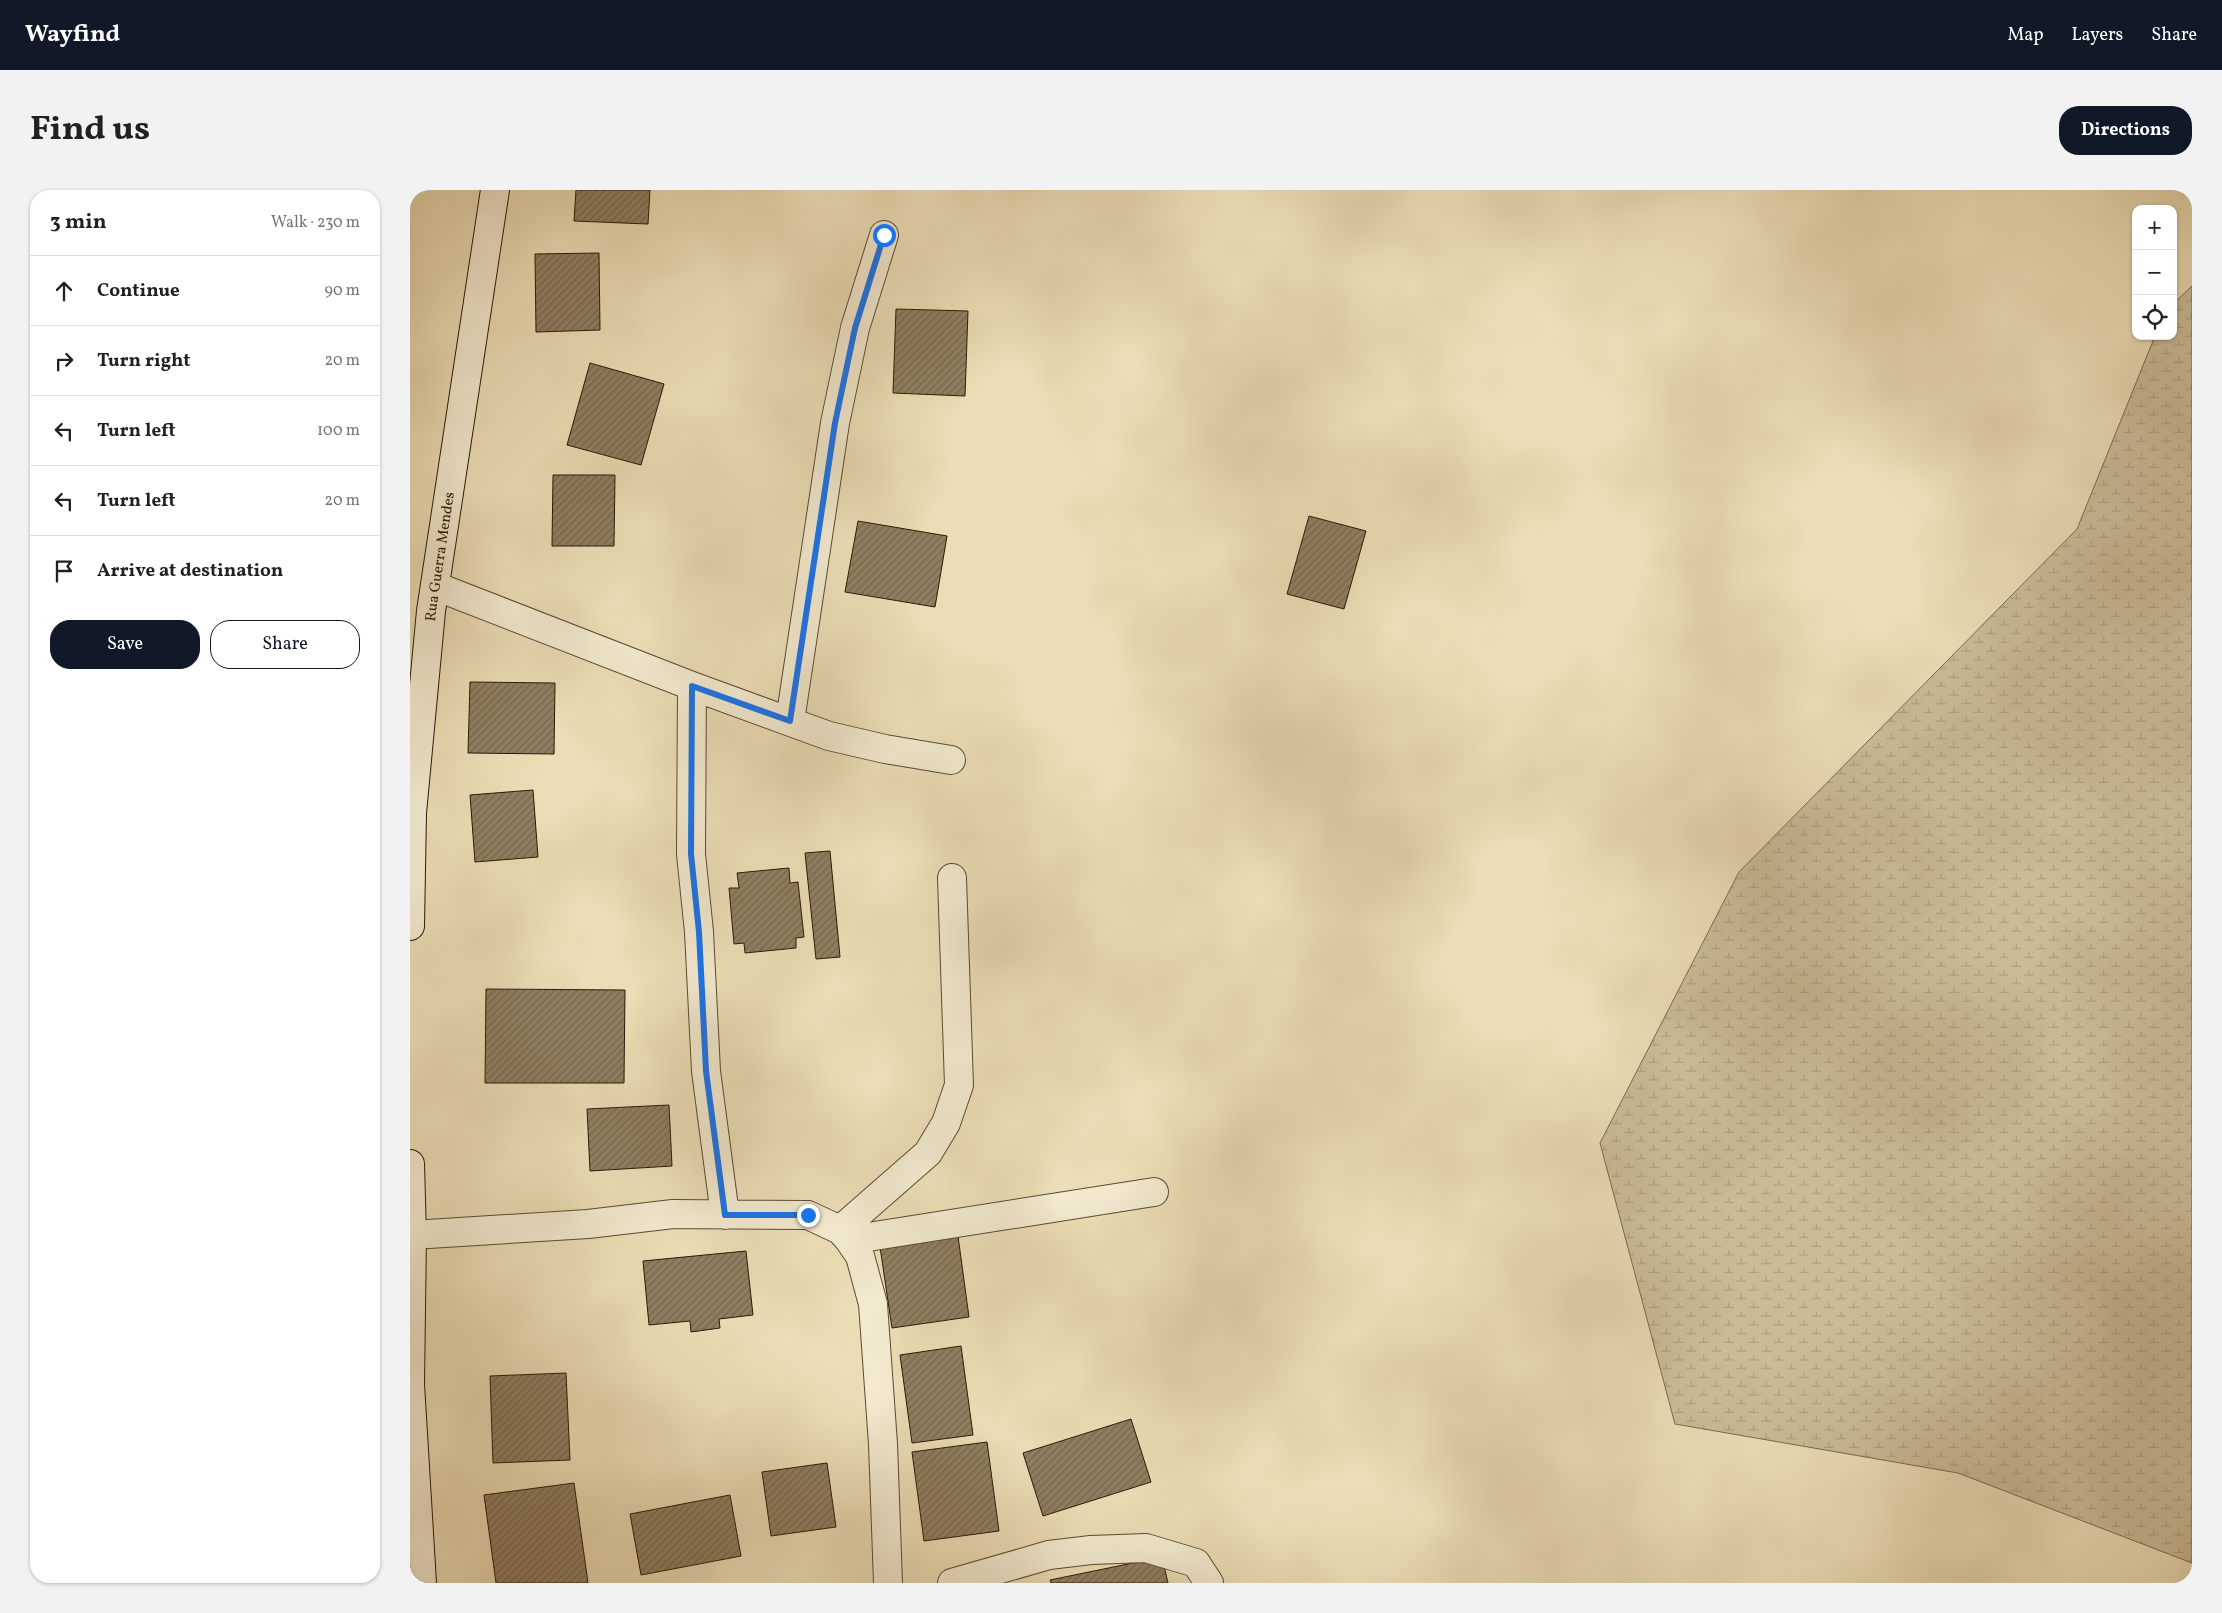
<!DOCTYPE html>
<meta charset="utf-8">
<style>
:root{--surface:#fff;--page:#f2f2f2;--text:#202124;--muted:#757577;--line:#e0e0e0;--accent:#111827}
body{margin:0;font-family:Vollkorn,serif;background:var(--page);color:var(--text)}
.controls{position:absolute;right:15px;top:15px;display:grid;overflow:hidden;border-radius:10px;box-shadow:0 1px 4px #0004}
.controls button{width:45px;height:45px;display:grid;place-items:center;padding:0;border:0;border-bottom:1px solid var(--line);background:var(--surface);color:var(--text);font:25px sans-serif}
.stop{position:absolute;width:15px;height:15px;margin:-11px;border:4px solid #1a73e8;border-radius:50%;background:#fff}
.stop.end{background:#1a73e8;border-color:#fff;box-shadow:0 1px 5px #0008}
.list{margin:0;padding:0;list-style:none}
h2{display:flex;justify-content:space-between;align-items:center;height:65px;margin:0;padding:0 20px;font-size:21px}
h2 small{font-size:16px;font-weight:400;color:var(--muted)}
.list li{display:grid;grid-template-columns:32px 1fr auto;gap:15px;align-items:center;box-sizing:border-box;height:70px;padding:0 20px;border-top:1px solid var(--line)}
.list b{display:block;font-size:19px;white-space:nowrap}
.list em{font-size:16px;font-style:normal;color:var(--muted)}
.actions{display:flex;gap:10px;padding:15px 20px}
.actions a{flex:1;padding:11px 0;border:1px solid var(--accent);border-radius:20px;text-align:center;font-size:18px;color:var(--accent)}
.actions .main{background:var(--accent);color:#fff}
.icon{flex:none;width:28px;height:28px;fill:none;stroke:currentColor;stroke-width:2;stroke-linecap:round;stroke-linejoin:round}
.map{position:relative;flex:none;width:1782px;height:1393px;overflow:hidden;border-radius:20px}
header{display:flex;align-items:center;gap:30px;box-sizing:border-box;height:70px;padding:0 25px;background:var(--accent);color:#fff}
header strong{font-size:24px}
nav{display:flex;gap:28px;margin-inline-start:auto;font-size:18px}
.intro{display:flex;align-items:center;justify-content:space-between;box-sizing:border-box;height:120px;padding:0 30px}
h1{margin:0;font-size:35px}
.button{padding:12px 22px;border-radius:20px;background:var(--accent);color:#fff;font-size:18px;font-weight:700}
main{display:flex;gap:30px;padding:0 30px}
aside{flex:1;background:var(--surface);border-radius:20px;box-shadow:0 1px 4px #0004}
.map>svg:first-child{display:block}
.wetland{fill:url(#wetland-marsh);stroke:#7a6a4e}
.building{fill:url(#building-hatch);stroke:#2b1905}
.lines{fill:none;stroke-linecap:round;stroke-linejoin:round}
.street-casing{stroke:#5b4a31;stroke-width:30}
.secondary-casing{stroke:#2b1905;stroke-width:30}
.street{stroke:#f2e9cf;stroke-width:28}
.secondary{stroke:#f2e9cf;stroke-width:28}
.route{stroke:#1a73e8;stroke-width:6}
.labels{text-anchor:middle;stroke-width:5;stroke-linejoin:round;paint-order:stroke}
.street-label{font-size:15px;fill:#2b1905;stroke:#f2e9cf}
</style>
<header>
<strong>Wayfind</strong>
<nav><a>Map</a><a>Layers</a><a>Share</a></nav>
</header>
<div class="intro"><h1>Find us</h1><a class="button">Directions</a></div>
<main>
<aside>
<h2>3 min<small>Walk · 230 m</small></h2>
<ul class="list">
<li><svg class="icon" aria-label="ahead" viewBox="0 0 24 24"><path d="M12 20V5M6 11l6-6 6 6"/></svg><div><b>Continue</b></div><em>90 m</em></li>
<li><svg class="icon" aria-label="right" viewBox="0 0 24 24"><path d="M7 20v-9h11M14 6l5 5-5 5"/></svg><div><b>Turn right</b></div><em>20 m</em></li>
<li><svg class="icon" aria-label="left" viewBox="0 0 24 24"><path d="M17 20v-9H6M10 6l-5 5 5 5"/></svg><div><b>Turn left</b></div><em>100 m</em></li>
<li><svg class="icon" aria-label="left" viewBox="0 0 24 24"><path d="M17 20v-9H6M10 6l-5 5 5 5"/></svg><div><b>Turn left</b></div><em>20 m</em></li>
<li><svg class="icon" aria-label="arrive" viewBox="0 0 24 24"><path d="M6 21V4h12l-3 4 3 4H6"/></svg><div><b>Arrive at destination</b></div></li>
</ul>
<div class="actions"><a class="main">Save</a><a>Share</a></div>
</aside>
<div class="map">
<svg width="1782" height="1393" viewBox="0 0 1782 1393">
<defs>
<pattern id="wetland-marsh" width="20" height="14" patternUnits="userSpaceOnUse" patternTransform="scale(1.25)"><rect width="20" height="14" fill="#cabc97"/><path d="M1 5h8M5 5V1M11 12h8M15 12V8" fill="none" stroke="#aea181"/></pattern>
<pattern id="building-hatch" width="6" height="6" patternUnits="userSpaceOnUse" patternTransform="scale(1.25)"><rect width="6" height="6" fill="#8f7f61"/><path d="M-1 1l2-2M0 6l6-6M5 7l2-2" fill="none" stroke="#75674e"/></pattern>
</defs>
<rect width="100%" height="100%" fill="#ebddb5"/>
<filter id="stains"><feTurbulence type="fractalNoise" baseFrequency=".004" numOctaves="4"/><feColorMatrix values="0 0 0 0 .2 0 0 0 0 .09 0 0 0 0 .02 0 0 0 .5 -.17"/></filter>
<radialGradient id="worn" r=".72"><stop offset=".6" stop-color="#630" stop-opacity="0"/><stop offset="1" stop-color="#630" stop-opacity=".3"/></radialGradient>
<!-- wetland -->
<path class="wetland" d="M1782 96V1373L1548 1283 1265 1234 1190 953 1329 682 1667 339 1745 146H1763V114Z"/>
<!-- building -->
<path class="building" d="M166 0H240L238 34 164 31Z
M189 63 190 140 126 142 125 64Z
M486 119 558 121 555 206 483 203Z
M180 173 254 194 231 275 157 255Z
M143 285H205L204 356H142Z
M899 326 956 341 934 419 877 404Z
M448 331 537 346 525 417 435 402Z
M60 492 145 493 144 564 58 563Z
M123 600 128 667 65 672 60 605Z
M420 661 430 767 406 769 395 663Z
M379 678 380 693 388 692 394 747 386 748V758L335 763 334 753 324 754 319 698H329L327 683Z
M76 799 215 800 214 893H75Z
M259 915 262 976 180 981 177 919Z
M548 1046 559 1127 482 1138 470 1057Z
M336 1061 343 1125 309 1129 310 1138 281 1142 280 1131 239 1135 233 1071Z
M551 1156 563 1245 502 1253 490 1165Z
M156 1183 160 1270 83 1273 80 1186Z
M721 1229 741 1292 633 1326 613 1263Z
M577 1252 589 1341 514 1351 502 1262Z
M417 1273 426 1337 361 1346 352 1282Z
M164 1293 178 1393H86L74 1305Z
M320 1305 331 1366 231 1385 220 1324Z
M752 1367 758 1393H641L640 1390Z"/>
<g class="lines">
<defs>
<path id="street" d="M25 396 282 496 419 546 475 559 541 570
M282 496 281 664 289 742 296 881 315 1025
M380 531 425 233 445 138 474 45
M430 1040 518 963 536 933 549 895 542 688
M2 1045 178 1034 263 1024 398 1025 430 1040 439 1050 450 1066 463 1114 473 1254 478 1393
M439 1050 744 1002
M542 1393 639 1365 681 1360 736 1358 786 1373 799 1393"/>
<g id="secondary">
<path id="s1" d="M0 736 2 623 21 421 85 0"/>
<path d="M0 974 2 1045 0 1194 12 1393"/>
</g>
</defs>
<!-- street casing -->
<use href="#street" class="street-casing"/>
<!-- secondary casing -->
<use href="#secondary" class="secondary-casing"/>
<!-- street -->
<use href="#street" class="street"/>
<!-- secondary -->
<use href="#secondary" class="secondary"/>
</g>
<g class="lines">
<!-- route -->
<path class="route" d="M398 1025H315L296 881 289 742 281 664 282 496 380 531 425 233 445 138 474 45"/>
</g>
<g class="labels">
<!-- street labels -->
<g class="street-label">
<text dy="5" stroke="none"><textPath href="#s1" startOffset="371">Rua Guerra Mendes</textPath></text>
</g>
</g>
<rect width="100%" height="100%" filter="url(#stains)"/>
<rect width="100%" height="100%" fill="url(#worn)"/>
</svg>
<div class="controls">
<button>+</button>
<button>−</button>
<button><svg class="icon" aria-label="locate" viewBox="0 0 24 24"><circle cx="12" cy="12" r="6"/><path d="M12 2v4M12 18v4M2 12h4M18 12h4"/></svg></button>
</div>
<div class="stop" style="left:474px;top:45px"></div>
<div class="stop end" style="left:398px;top:1025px"></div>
</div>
</main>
